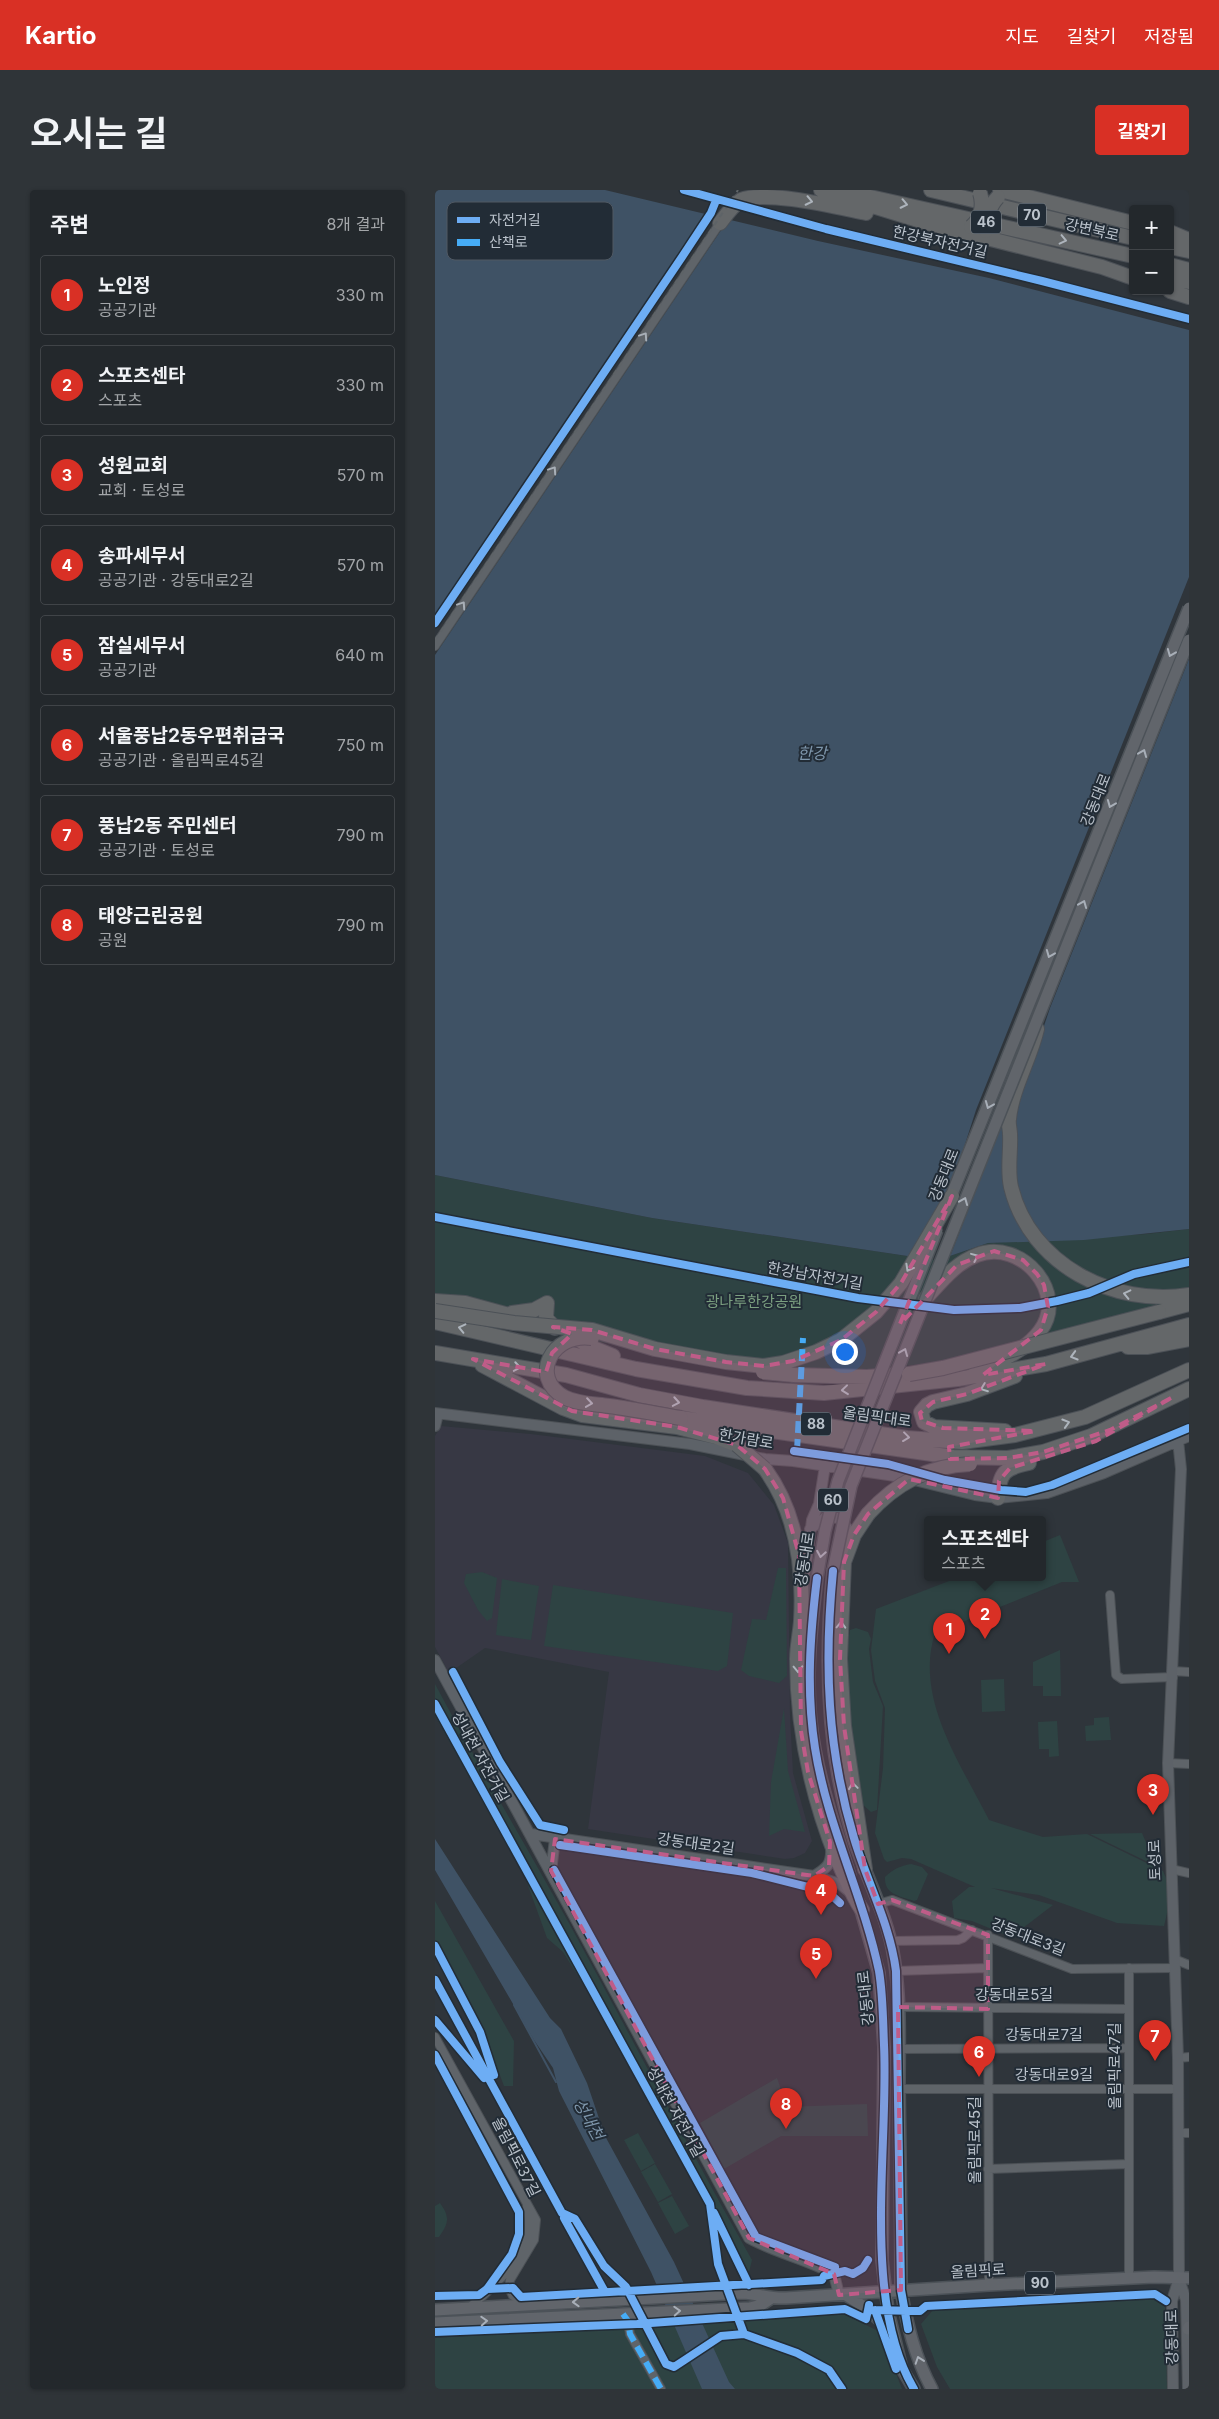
<!DOCTYPE html>
<html lang="ko">
<meta charset="utf-8">
<style>
:root{--surface:#23282c;--page:#2f3438;--text:#f1f3f6;--muted:#a3a6a9;--line:#404448;--accent:#d93025}
body{margin:0;font-family:Inter,"Noto Sans KR",sans-serif;background:var(--page);color:var(--text)}
.controls{position:absolute;right:15px;top:15px;display:grid;overflow:hidden;border-radius:5px;box-shadow:0 1px 4px #0004}
.controls button{width:45px;height:45px;display:grid;place-items:center;padding:0;border:0;border-bottom:1px solid var(--line);background:var(--surface);color:var(--text);font:25px sans-serif}
.you{position:absolute;left:409px;top:1161px;width:18px;height:18px;margin:-12px;border:4px solid #fff;border-radius:50%;background:#1a73e8;box-shadow:0 0 0 8px #1a73e833}
.badge{display:grid;place-items:center;width:32px;height:32px;border-radius:50%;background:var(--accent);color:#fff;font-size:16px;font-weight:700}
.pin{position:absolute;translate:-50% -41px;filter:drop-shadow(0 1px 2px #0008)}
.pin::after{content:'';position:absolute;top:26px;width:18px;height:15px;background:inherit;clip-path:polygon(0 0,100% 0,50% 100%)}
.popup{position:absolute;left:489px;top:1326px;width:122px;height:65px;box-sizing:border-box;display:grid;place-content:center;border-radius:5px;background:var(--surface);filter:drop-shadow(0 1px 4px #0005);font-size:16px;white-space:nowrap;color:var(--muted)}
.popup b{font-size:19px;color:var(--text)}
.popup::after{content:'';position:absolute;left:50%;top:100%;margin-left:-10px;border:10px solid transparent;border-top-color:var(--surface)}
.list{margin:0;padding:0;list-style:none}
h2{display:flex;justify-content:space-between;align-items:center;height:65px;margin:0;padding:0 20px;font-size:21px}
h2 small{font-size:16px;font-weight:400;color:var(--muted)}
.list li{display:grid;grid-template-columns:32px 1fr auto;gap:15px;align-items:center;box-sizing:border-box;height:80px;margin:0 10px 10px;padding:0 10px;border:1px solid var(--line);border-radius:5px}
.list b{display:block;font-size:19px;white-space:nowrap}
.list p{margin:0;font-size:16px;white-space:nowrap;color:var(--muted)}
.list em{font-size:16px;font-style:normal;color:var(--muted)}
.map{position:relative;flex:none;width:754px;height:2199px;overflow:hidden;border-radius:5px}
header{display:flex;align-items:center;gap:30px;box-sizing:border-box;height:70px;padding:0 25px;background:var(--accent);color:#fff}
header strong{font-size:24px}
nav{display:flex;gap:28px;margin-inline-start:auto;font-size:18px}
.intro{display:flex;align-items:center;justify-content:space-between;box-sizing:border-box;height:120px;padding:0 30px}
h1{margin:0;font-size:35px}
.button{padding:12px 22px;border-radius:5px;background:var(--accent);color:#fff;font-size:18px;font-weight:700}
main{display:flex;gap:30px;padding:0 30px}
aside{flex:1;background:var(--surface);border-radius:5px;box-shadow:0 1px 4px #0004}
.map>svg:first-child{display:block}
.medical{fill:#373844}
.green{fill:#2e4343}
.water{fill:#3f5265}
.pier{fill:#2f353b}
.lines{fill:none;stroke-linecap:round;stroke-linejoin:round}
.stream{stroke:#3f5265;stroke-width:2}
.street-casing{stroke:#4c5156;stroke-width:10}
.secondary-casing{stroke:#4c5156;stroke-width:12}
.primary-casing{stroke:#4c5258;stroke-width:14}
.highway-casing{stroke:#4c5157;stroke-width:16}
.street{stroke:#5f6469;stroke-width:8}
.secondary{stroke:#5d6268;stroke-width:10}
.primary{stroke:#61656b;stroke-width:11}
.highway{stroke:#646769;stroke-width:14}
.rail{stroke:#5e6367;stroke-width:2;stroke-dasharray:5 5;stroke-linecap:butt}
.primary-bridge-casing{stroke:#4c5258;stroke-width:14;stroke-linecap:butt}
.highway-bridge-casing{stroke:#4c5157;stroke-width:16;stroke-linecap:butt}
.primary-bridge{stroke:#61656b;stroke-width:11}
.highway-bridge{stroke:#646769;stroke-width:14}
.quiet{stroke:#46acf6;stroke-width:6;stroke-dasharray:12 6;stroke-linecap:butt}
.cycleway-casing{stroke:#222c36;stroke-width:11}
.cycleway{stroke:#6dadf4;stroke-width:8}
.oneway{stroke:#adb4bc}
.oneway2{stroke:#a8afb7}
.oneway3{stroke:#a8afb8}
.marked{fill:#bf5c88;fill-opacity:0.2;stroke:#bf5c88;stroke-width:4;stroke-dasharray:10 6;stroke-linejoin:round}
.labels{text-anchor:middle;stroke-width:4;stroke-linejoin:round;paint-order:stroke}
.shield{fill:#222c36;stroke:#8c959e;stroke-width:1}
.shield-label{font-size:14px;font-weight:bold;fill:#bac2cb}
.street-label{font-size:15px;fill:#bac2cb;stroke:#222c36}
.park-label{font-size:15px;fill:#7b9f80;stroke:#222c36}
.water-label{font-size:16px;font-style:italic;fill:#7e96ab;stroke:#222c36}
.key{fill:#222c36;stroke:#505963;stroke-width:1}
.key-label{font-size:14px;fill:#bac2cb}
</style>
<header>
<strong>Kartio</strong>
<nav><a>지도</a><a>길찾기</a><a>저장됨</a></nav>
</header>
<div class="intro"><h1>오시는 길</h1><a class="button">길찾기</a></div>
<main>
<aside>
<h2>주변<small>8개 결과</small></h2>
<ul class="list">
<li><span class="badge">1</span><div><b>노인정</b><p>공공기관</p></div><em>330 m</em></li>
<li><span class="badge">2</span><div><b>스포츠센타</b><p>스포츠</p></div><em>330 m</em></li>
<li><span class="badge">3</span><div><b>성원교회</b><p>교회 · 토성로</p></div><em>570 m</em></li>
<li><span class="badge">4</span><div><b>송파세무서</b><p>공공기관 · 강동대로2길</p></div><em>570 m</em></li>
<li><span class="badge">5</span><div><b>잠실세무서</b><p>공공기관</p></div><em>640 m</em></li>
<li><span class="badge">6</span><div><b>서울풍납2동우편취급국</b><p>공공기관 · 올림픽로45길</p></div><em>750 m</em></li>
<li><span class="badge">7</span><div><b>풍납2동 주민센터</b><p>공공기관 · 토성로</p></div><em>790 m</em></li>
<li><span class="badge">8</span><div><b>태양근린공원</b><p>공원</p></div><em>790 m</em></li>
</ul>
</aside>
<div class="map">
<svg width="754" height="2199" viewBox="0 0 754 2199">
<rect width="100%" height="100%" fill="#2f353b"/>
<!-- medical -->
<path class="medical" d="M6 1236 96 1244 270 1266 313 1283 339 1315 353 1353 355 1525 358 1583 377 1651 370 1663 359 1668 350 1669 153 1639 174 1482 50 1458 14 1483 0 1457V1246Z"/>
<!-- green -->
<path class="green" d="M0 985 217 1028 479 1067 515 1066 553 1053 712 1044 754 1039V1110L521 1170 409 1183 358 1184 99 1141 0 1119Z
M625 1345 644 1392H627L500 1443C479 1508 526 1574 554 1630L608 1647 652 1644 728 1681C737 1699 734 1717 729 1736L682 1733 604 1705 556 1698 618 1715 576 1747 537 1731 519 1728 517 1711 534 1697H540L476 1669 467 1668 452 1672 449 1669 440 1643 448 1578 450 1518 440 1491 436 1460 441 1419 522 1388H608V1352Z
M343 1378H351L352 1486 344 1493 314 1486 306 1480 317 1429 331 1430Z
M47 1382 62 1388 57 1428 52 1431 43 1420 29 1393 31 1384Z
M67 1389 104 1396 96 1450 61 1445Z
M118 1395 298 1423 292 1476 283 1481 109 1456Z
M421 1438 433 1442 436 1449 434 1459 438 1492 448 1516 442 1620 436 1622 428 1615 411 1535 408 1455 413 1450 415 1440Z
M625 1460 626 1506H608V1496H598V1472Z
M569 1489 570 1521 547 1522 546 1490Z
M0 1494C43 1575 90 1654 135 1735 196 1846 254 1959 317 2070L314 2082 217 1904 128 1762 112 1748 91 1690 0 1526Z
M349 1518 353 1581 370 1642 349 1639 334 1646 336 1592Z
M674 1527 676 1550 651 1551 650 1536 659 1535V1528Z
M622 1531 624 1566 614 1567V1559H604L603 1532Z
M707 1643 715 1662 717 1674 655 1644Z
M476 1674 487 1677 493 1684 482 1710 479 1711C465 1706 449 1705 450 1687 458 1679 465 1676 476 1674Z
M0 1711 79 1851 78 1896H69L45 1833 0 1751Z
M342 1888 352 1917 432 1914 433 1946H346L289 1979 265 1933Z
M203 1943 220 1973 206 1981 189 1950Z
M220 1974 237 2004 223 2012 206 1982Z
M237 2006 254 2036 240 2044 223 2013Z
M5 2013C15 2027 14 2033 4 2047H0V2016Z
M715 2105 730 2117 732 2199H515L502 2177 486 2134 498 2120Z
M409 2124 445 2142 467 2199H0V2148Z"/>
<!-- water -->
<path class="water" d="M0 0H170L383 51 554 88 754 140V1039L649 1050 553 1053 515 1066 479 1067 217 1028 0 985Z
M0 1649 115 1828 126 1839 152 1893 170 1946 239 2072 294 2192 300 2199H267L216 2082 124 1901 118 1878 99 1850 0 1680Z"/>
<!-- pier -->
<path class="pier" d="M274 21 295 27 0 465V427Z
M754 387V469L615 818 583 913 573 918 514 1069 487 1070 492 1056 486 1046 514 1004 541 920Z"/>
<g class="lines">
<!-- stream -->
<path class="stream" d="M79 1815 121 1892"/>
<defs>
<path id="street" d="M0 456 285 33
M675 1405 681 1485 687 1489 738 1487
M738 1481 754 1482
M733 1573 754 1574
M736 1679 754 1683
M443 1714 457 1710 637 1779 739 1778
M553 1745 554 2095
M455 1751 523 1750 528 1748 537 1740
M739 1769 754 1775
M461 1781 553 1778
M463 1817 694 1819
M0 1847 101 2030 99 2050 75 2090 74 2098 78 2106 95 2114
M464 1859 694 1858
M743 1868 754 1867
M464 1899H744
M743 1943H754
M553 1979 694 1974
M694 2089V1778
M35 2117C52 2103 81 2076 90 2055 96 2044 94 2029 92 2016
M188 2124 193 2131 195 2144 226 2199"/>
<path id="secondary" d="M0 1223 255 1254 330 1269 358 1271 467 1287 540 1305 563 1308 612 1303 669 1283 754 1246
M0 1236 3 1224
M375 1339 391 1327 404 1328 412 1338 417 1349
M370 1382 377 1330 384 1314 390 1276
M0 1470 314 2048C341 2063 372 2069 399 2084L404 2105
M96 1644 379 1686 405 1694 416 1703
M116 1681 120 1649
M379 1686C392 1678 397 1674 396 1658
M744 2089 751 2110 753 2199
M738 2199 737 2111 744 2088 743 1868 733 1573 746 1279 743 1250"/>
<path id="primary" d="M398 1381C389 1471 391 1563 419 1650 432 1689 453 1727 459 1768 466 1810 464 1854 464 1896 465 1964 466 2032 466 2100 472 2134 480 2168 497 2199
M382 1388C375 1445 369 1504 380 1560 388 1603 402 1644 415 1686
M424 1713 444 1783 449 1857 447 2070 453 2121 467 2179 479 2199
M411 2105 431 2118 458 2142
M0 2120 308 2103C323 2104 336 2109 351 2108L554 2095 719 2087 754 2088
M0 2133 315 2118 326 2115 335 2109
M753 2139 754 2137"/>
<path id="highway" d="M386 0 496 34 667 77 698 88
M496 0 698 48
M565 0 698 33
M417 3 698 66
M285 33C291 25 297 16 306 10 331 0 401 17 431 23
M735 42 754 50
M735 57 754 61
M735 75 754 80
M735 88 754 92
M735 101 754 107
M602 839C595 870 577 898 574 929 573 934 575 939 575 944 576 963 572 979 576 997 595 1075 679 1117 754 1105
M490 1109C506 1092 520 1073 542 1065 586 1048 634 1103 605 1141 589 1162 564 1171 541 1181
M0 1111 30 1113 96 1131
M724 1122 754 1114
M77 1123 99 1120 112 1113 111 1128 120 1138
M0 1132 201 1179 312 1198 389 1203 523 1189 611 1174 754 1135
M137 1146 156 1157 178 1166
M693 1157H713L754 1149
M0 1163 131 1185 204 1205 268 1217 472 1248 527 1252 580 1245 650 1227 754 1180
M47 1175 128 1218 147 1225 242 1237 281 1247 302 1255
M359 1185 432 1187 474 1184
M246 1228 518 1267 573 1268 608 1262 656 1246 754 1199
M570 1241 499 1237 489 1232 486 1222 492 1215 498 1212 532 1204 580 1186
M330 1279C362 1323 369 1377 366 1431 365 1444 362 1456 362 1469 362 1539 376 1604 402 1669 410 1686 416 1704 427 1720
M563 1308C564 1282 570 1278 594 1273
M430 1679 409 1536 405 1469 409 1372 419 1345 433 1324"/>
</defs>
<!-- street casing -->
<use href="#street" class="street-casing"/>
<!-- secondary casing -->
<use href="#secondary" class="secondary-casing"/>
<!-- primary casing -->
<use href="#primary" class="primary-casing"/>
<!-- highway casing -->
<use href="#highway" class="highway-casing"/>
<!-- street -->
<use href="#street" class="street"/>
<!-- secondary -->
<use href="#secondary" class="secondary"/>
<!-- primary -->
<use href="#primary" class="primary"/>
<!-- highway -->
<use href="#highway" class="highway"/>
<!-- rail -->
<path class="rail" d="M0 450 303 0"/>
<defs>
<path id="primary-bridge" d="M513 1014 754 418
M398 1381 416 1296 754 450
M382 1388 390 1341 403 1291 502 1040"/>
<path id="highway-bridge" d="M536 37C546 29 549 15 545 3
M551 41C550 30 555 15 563 7
M0 1121 79 1133 157 1140 220 1159 291 1172 329 1176 348 1173 381 1162 406 1150 441 1122 466 1093 517 1006
M157 1148C117 1142 94 1187 129 1207 142 1214 159 1214 174 1216 198 1219 222 1224 246 1228
M328 1182 359 1185
M474 1184 508 1178 724 1122
M302 1255 330 1279
M433 1324C461 1293 493 1276 535 1274"/>
</defs>
<!-- primary-bridge casing -->
<use href="#primary-bridge" class="primary-bridge-casing"/>
<!-- highway-bridge casing -->
<use href="#highway-bridge" class="highway-bridge-casing"/>
<!-- primary-bridge -->
<use href="#primary-bridge" class="primary-bridge"/>
<!-- highway-bridge -->
<use href="#highway-bridge" class="highway-bridge"/>
<!-- quiet -->
<path class="quiet" d="M362 1261 368 1148
M188 2124 193 2131 195 2144 226 2199"/>
<defs>
<path id="cycleway" d="M249 0 391 39 607 91 754 129
M0 433 247 67 276 23 280 13
M0 1027 423 1108 519 1120 585 1118 622 1111 654 1103 699 1084 754 1072
M359 1261 453 1274 510 1290 566 1300 591 1302 617 1295 754 1238
M398 1381C389 1474 392 1558 419 1648 432 1692 455 1734 461 1781L466 2100 473 2139
M382 1388C375 1445 371 1501 380 1558 392 1635 428 1705 444 1781 448 1805 448 1831 449 1855 454 1957 426 2110 479 2199
M18 1482 65 1572 105 1635 129 1640
M0 1514 275 2014 283 2074 309 2144
M125 1655 317 1683 393 1702 405 1713
M119 1680 321 2047 400 2077
M0 1756 45 1842 59 1885
M0 1790 127 2023 140 2029 169 2076 191 2097 231 2174 239 2177 286 2146 309 2144 362 2163 394 2180 407 2199
M0 1830 49 1888
M0 1865 84 2022V2044L77 2064 52 2099 44 2105 0 2106
M279 2023 314 2095
M129 2028 170 2102
M52 2099 78 2098 86 2107 387 2090 389 2086 410 2081 418 2084 428 2078 433 2070
M434 2115 433 2120 485 2121 491 2116 720 2104 731 2111
M440 2120 461 2179
M0 2142 202 2134 410 2119 431 2129 433 2120"/>
</defs>
<!-- cycleway casing -->
<use href="#cycleway" class="cycleway-casing"/>
<!-- cycleway -->
<use href="#cycleway" class="cycleway"/>
</g>
<!-- one-way arrows -->
<defs><path id="oneway-chevron" d="M-2-3.5L2.5 0L-2 3.5" fill="none" stroke-width="1.6" stroke-linecap="round" stroke-linejoin="round" transform="scale(1.25)"/></defs>
<g class="oneway">
<use href="#oneway-chevron" transform="translate(374 11) rotate(12)"/>
<use href="#oneway-chevron" transform="translate(469 14) rotate(12)"/>
<use href="#oneway-chevron" transform="translate(628 50) rotate(13)"/>
<use href="#oneway-chevron" transform="translate(540 1067) rotate(-22)"/>
<use href="#oneway-chevron" transform="translate(474 1078) rotate(119)"/>
<use href="#oneway-chevron" transform="translate(692 1104) rotate(-167)"/>
<use href="#oneway-chevron" transform="translate(27 1138) rotate(-167)"/>
<use href="#oneway-chevron" transform="translate(639 1166) rotate(164)"/>
<use href="#oneway-chevron" transform="translate(82 1177) rotate(10)"/>
<use href="#oneway-chevron" transform="translate(549 1198) rotate(159)"/>
<use href="#oneway-chevron" transform="translate(410 1200) rotate(174)"/>
<use href="#oneway-chevron" transform="translate(241 1212) rotate(10)"/>
<use href="#oneway-chevron" transform="translate(154 1213) rotate(8)"/>
<use href="#oneway-chevron" transform="translate(631 1233) rotate(-17)"/>
<use href="#oneway-chevron" transform="translate(471 1247) rotate(7)"/>
<use href="#oneway-chevron" transform="translate(406 1435) rotate(-88)"/>
<use href="#oneway-chevron" transform="translate(363 1479) rotate(88)"/>
<use href="#oneway-chevron" transform="translate(418 1596) rotate(-98)"/>
</g>
<g class="oneway2">
<use href="#oneway-chevron" transform="translate(209 146) rotate(-56)"/>
<use href="#oneway-chevron" transform="translate(118 280) rotate(-56)"/>
<use href="#oneway-chevron" transform="translate(27 415) rotate(-56)"/>
</g>
<g class="oneway3">
<use href="#oneway-chevron" transform="translate(736 463) rotate(112)"/>
<use href="#oneway-chevron" transform="translate(708 563) rotate(-68)"/>
<use href="#oneway-chevron" transform="translate(676 614) rotate(112)"/>
<use href="#oneway-chevron" transform="translate(648 714) rotate(-68)"/>
<use href="#oneway-chevron" transform="translate(615 764) rotate(112)"/>
<use href="#oneway-chevron" transform="translate(554 915) rotate(112)"/>
<use href="#oneway-chevron" transform="translate(529 1011) rotate(-68)"/>
<use href="#oneway-chevron" transform="translate(469 1162) rotate(-68)"/>
<use href="#oneway-chevron" transform="translate(386 1364) rotate(100)"/>
<use href="#oneway-chevron" transform="translate(141 2112) rotate(178)"/>
<use href="#oneway-chevron" transform="translate(242 2121) rotate(-3)"/>
<use href="#oneway-chevron" transform="translate(49 2131) rotate(-3)"/>
<use href="#oneway-chevron" transform="translate(484 2170) rotate(-109)"/>
</g>
<!-- marked area -->
<path class="marked" d="M517 1006 465 1134 522 1075 559 1061 588 1070 602 1084 609 1095 613 1117 606 1140 548 1185 611 1174 532 1204 498 1212 485 1223 487 1231 508 1238 600 1241 514 1257 515 1269 573 1268 608 1262 675 1240 738 1207 661 1251 575 1278 564 1291 563 1308 474 1289 433 1324 419 1345 409 1372 405 1469 409 1536 430 1679 443 1714 457 1710 553 1745V1819L463 1817 466 2100 404 2105 399 2084 314 2048 116 1681 120 1649 379 1686 394 1676 395 1652 373 1582 366 1541 364 1365 348 1308 330 1279 302 1255 242 1237 137 1221 38 1169 111 1182 117 1163 137 1144 118 1137 157 1140 220 1159 291 1172 329 1176 358 1171 406 1150 441 1122 466 1093Z"/>
<g class="labels">
<!-- shield labels -->
<g class="shield">
<rect x="583" y="13.5" width="28" height="23" rx="4"/>
<rect x="536" y="20.5" width="30" height="23" rx="4"/>
<rect x="366" y="1222.5" width="30" height="23" rx="4"/>
<rect x="383" y="1298.5" width="30" height="23" rx="4"/>
<rect x="590" y="2081.5" width="30" height="23" rx="4"/>
</g>
<g class="shield-label">
<text x="597" y="30">70</text>
<text x="551" y="37">46</text>
<text x="381" y="1239">88</text>
<text x="398" y="1315">60</text>
<text x="605" y="2098">90</text>
</g>
<!-- street labels -->
<g class="street-label">
<text transform="translate(657 40) rotate(13)" y="5">강변북로</text>
<text transform="translate(505 52) rotate(13)" y="5">한강북자전거길</text>
<text transform="translate(661 610) rotate(-68)" y="5">강동대로</text>
<text transform="translate(509 985) rotate(-68)" y="5">강동대로</text>
<text transform="translate(380 1086) rotate(10)" y="5">한강남자전거길</text>
<text transform="translate(442 1227) rotate(8)" y="5">올림픽대로</text>
<text transform="translate(311 1249) rotate(10)" y="5">한가람로</text>
<text transform="translate(370 1369) rotate(-81)" y="5">강동대로</text>
<text transform="translate(45 1567) rotate(61)" y="5">성내천 자전거길</text>
<text transform="translate(261 1654) rotate(8)" y="5">강동대로2길</text>
<text transform="translate(720 1670) rotate(-92)" y="5">토성로</text>
<text transform="translate(593 1747) rotate(21)" y="5">강동대로3길</text>
<text x="579" y="1810">강동대로5길</text>
<text transform="translate(431 1808) rotate(-96)" y="5">강동대로</text>
<text x="609" y="1850">강동대로7길</text>
<text transform="translate(680 1876) rotate(-90)" y="5">올림픽로47길</text>
<text x="619" y="1890">강동대로9길</text>
<text transform="translate(240 1922) rotate(61)" y="5">성내천 자전거길</text>
<text transform="translate(540 1950) rotate(-90)" y="5">올림픽로45길</text>
<text transform="translate(81 1967) rotate(63)" y="5">올림픽로37길</text>
<text transform="translate(543 2081) rotate(-3)" y="5">올림픽로</text>
<text transform="translate(737 2147) rotate(-91)" y="5">강동대로</text>
</g>
<!-- park labels -->
<g class="park-label">
<text x="319" y="1117">광나루한강공원</text>
</g>
<!-- water labels -->
<g class="water-label">
<text x="377" y="569">한강</text>
<text transform="translate(154 1929) rotate(61)" y="6">성내천</text>
</g>
</g>
<!-- legend -->
<rect x="12" y="12" width="166" height="58" rx="8" class="key"/>
<rect x="22" y="27" width="23" height="6" fill="#6dadf4"/>
<rect x="22" y="49" width="23" height="7" fill="#46acf6"/>
<g class="key-label">
<text x="54" y="35">자전거길</text>
<text x="54" y="57">산책로</text>
</g>
</svg>
<div class="controls">
<button>+</button>
<button>−</button>
</div>
<div class="you"></div>
<div class="pin badge" style="left:514px;top:1464px">1</div>
<div class="pin badge" style="left:550px;top:1449px">2</div>
<div class="popup"><b>스포츠센타</b>스포츠</div>
<div class="pin badge" style="left:718px;top:1625px">3</div>
<div class="pin badge" style="left:386px;top:1725px">4</div>
<div class="pin badge" style="left:381px;top:1789px">5</div>
<div class="pin badge" style="left:544px;top:1887px">6</div>
<div class="pin badge" style="left:720px;top:1871px">7</div>
<div class="pin badge" style="left:351px;top:1939px">8</div>
</div>
</main>
